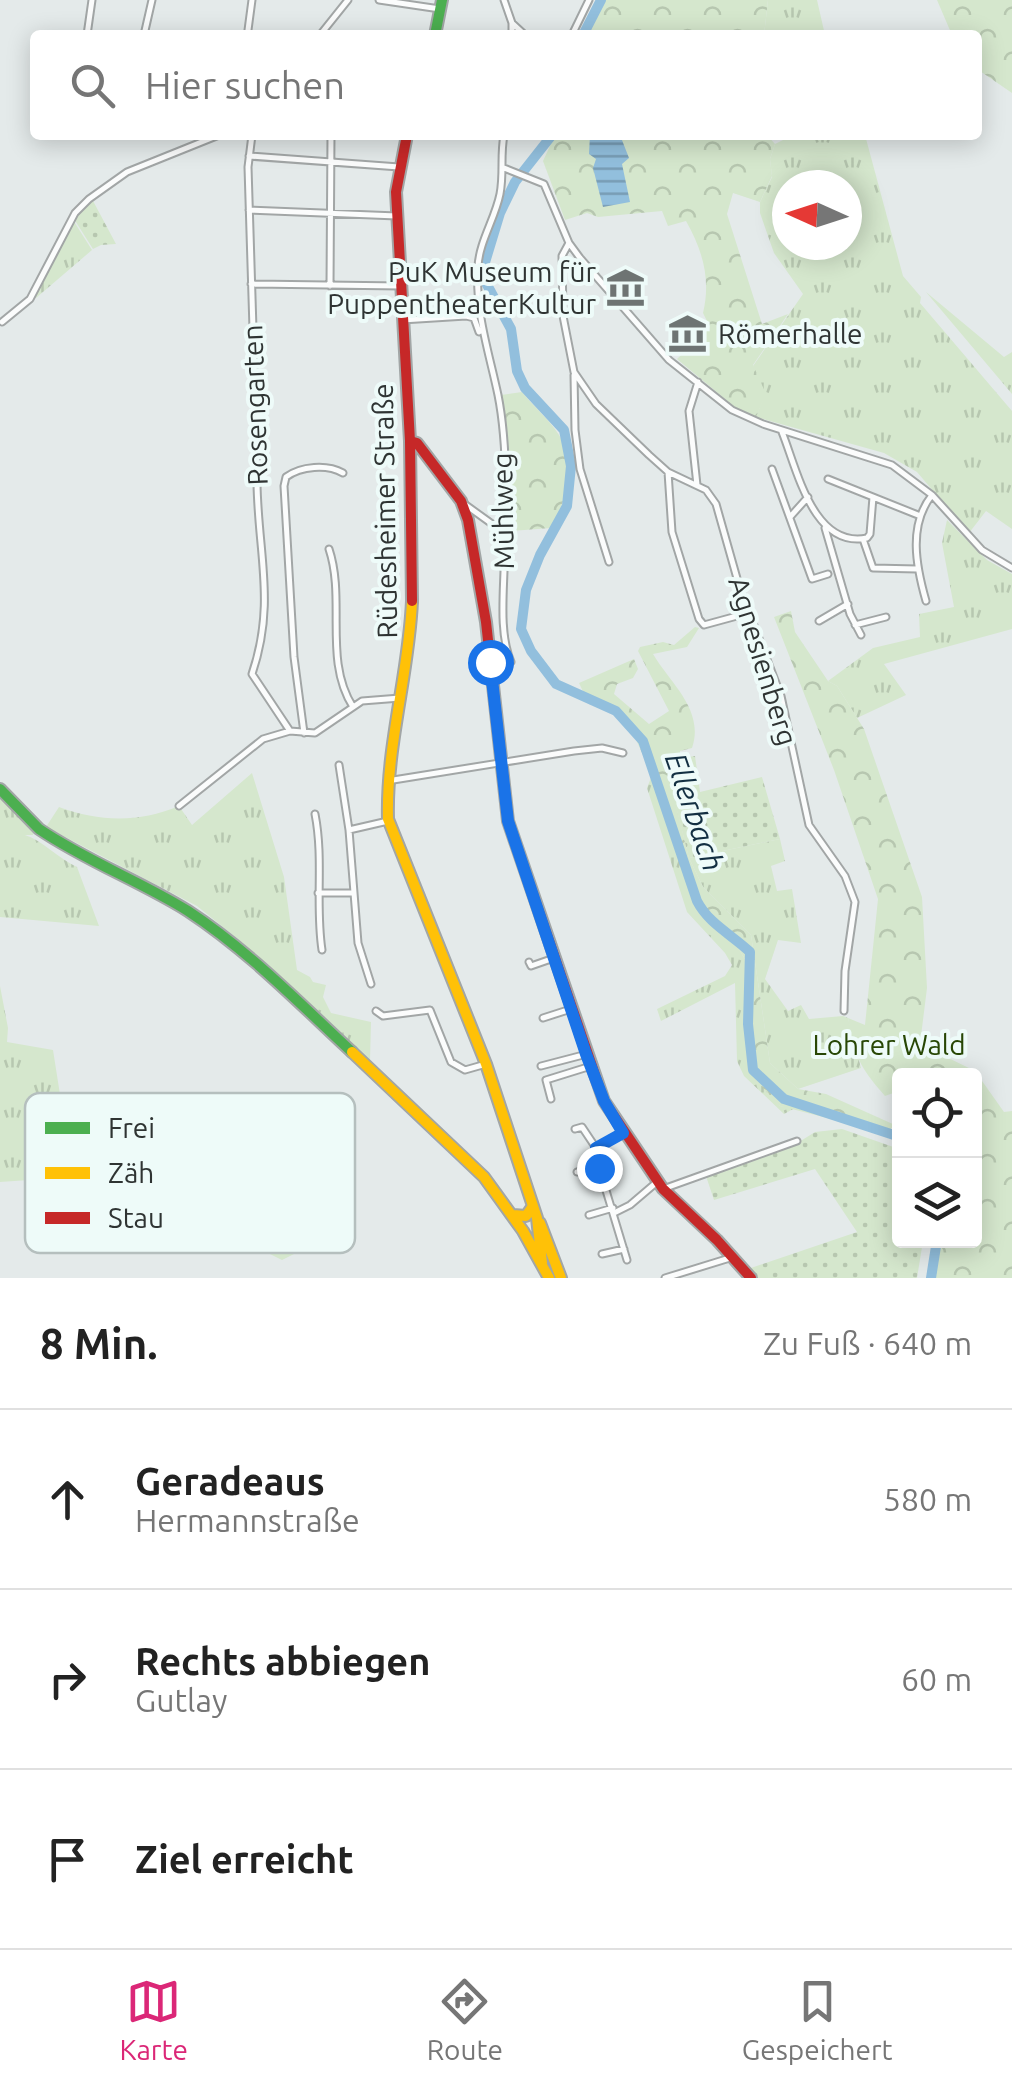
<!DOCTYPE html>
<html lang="de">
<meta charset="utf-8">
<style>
:root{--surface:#fff;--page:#f2f2f2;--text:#222;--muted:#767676;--line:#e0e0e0;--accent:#db2777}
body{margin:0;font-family:Ubuntu,sans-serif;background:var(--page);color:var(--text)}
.controls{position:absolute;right:30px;bottom:30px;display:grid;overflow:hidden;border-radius:10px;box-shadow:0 5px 25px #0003}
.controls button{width:90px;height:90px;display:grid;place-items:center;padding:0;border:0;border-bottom:2px solid var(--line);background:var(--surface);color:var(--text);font:50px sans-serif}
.compass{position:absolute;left:772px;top:170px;width:90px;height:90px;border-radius:50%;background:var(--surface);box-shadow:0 5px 25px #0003;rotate:273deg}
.stop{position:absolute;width:30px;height:30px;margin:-22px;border:8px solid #1a73e8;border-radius:50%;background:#fff}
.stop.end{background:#1a73e8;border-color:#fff;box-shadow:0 2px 10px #0008}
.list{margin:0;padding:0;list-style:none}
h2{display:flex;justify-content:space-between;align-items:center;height:130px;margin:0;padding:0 40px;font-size:42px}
h2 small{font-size:32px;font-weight:400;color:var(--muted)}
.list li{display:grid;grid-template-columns:65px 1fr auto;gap:30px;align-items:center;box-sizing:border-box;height:180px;padding:0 40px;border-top:2px solid var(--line)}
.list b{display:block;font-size:38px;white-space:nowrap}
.list p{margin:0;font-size:32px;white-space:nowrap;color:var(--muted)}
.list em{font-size:32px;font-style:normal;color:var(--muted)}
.icon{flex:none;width:55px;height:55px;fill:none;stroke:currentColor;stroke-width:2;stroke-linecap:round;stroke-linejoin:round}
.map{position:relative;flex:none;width:1012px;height:1278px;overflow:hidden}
.search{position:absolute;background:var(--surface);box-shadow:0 5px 25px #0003;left:30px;right:30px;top:30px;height:110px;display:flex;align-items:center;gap:25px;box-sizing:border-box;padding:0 35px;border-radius:10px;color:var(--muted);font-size:38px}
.sheet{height:670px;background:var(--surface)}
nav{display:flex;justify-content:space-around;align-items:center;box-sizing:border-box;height:140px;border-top:2px solid var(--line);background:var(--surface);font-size:28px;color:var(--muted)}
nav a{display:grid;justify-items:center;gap:5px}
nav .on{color:var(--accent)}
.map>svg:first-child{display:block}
.grass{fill:url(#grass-tufts);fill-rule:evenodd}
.forest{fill:url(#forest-crowns)}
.garden{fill:url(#garden-dots)}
.pitch{fill:#d5e7cd}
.water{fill:url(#water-rules)}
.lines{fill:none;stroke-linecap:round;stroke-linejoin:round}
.river{stroke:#92bfdd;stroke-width:10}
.street-casing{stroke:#a2a6a6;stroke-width:9}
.fast-casing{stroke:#a2a6a6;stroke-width:14}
.slow-casing{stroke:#a2a6a6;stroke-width:14}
.jam-casing{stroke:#a2a6a6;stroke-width:14}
.street{stroke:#fbfcfc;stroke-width:5}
.fast{stroke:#4caf50;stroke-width:10}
.slow{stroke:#ffc107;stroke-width:10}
.jam{stroke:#c62828;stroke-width:10}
.route{stroke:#1a73e8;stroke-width:12}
.labels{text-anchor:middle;stroke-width:8;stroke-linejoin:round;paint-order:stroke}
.poi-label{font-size:28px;fill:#2f3433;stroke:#eefbf9;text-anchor:end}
.street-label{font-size:28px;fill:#2f3433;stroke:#eefbf9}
.park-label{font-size:28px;fill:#284705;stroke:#eefbf9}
.water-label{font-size:30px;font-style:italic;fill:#132f42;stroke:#eefbf9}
.key{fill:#eefbf9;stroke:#b5bfbe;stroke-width:2.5}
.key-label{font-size:28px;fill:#2f3433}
</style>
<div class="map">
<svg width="1012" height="1278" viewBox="0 0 1012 1278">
<defs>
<pattern id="grass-tufts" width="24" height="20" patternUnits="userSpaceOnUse" patternTransform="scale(2.5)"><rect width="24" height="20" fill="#d5e7cd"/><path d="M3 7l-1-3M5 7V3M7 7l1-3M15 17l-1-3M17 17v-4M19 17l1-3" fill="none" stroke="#b7c7b0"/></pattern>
<pattern id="forest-crowns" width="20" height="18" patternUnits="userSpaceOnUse" patternTransform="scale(2.5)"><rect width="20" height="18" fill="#d5e7cd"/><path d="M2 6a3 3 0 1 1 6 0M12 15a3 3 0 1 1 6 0" fill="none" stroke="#b7c7b0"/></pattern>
<pattern id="garden-dots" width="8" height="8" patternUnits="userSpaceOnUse" patternTransform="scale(2.5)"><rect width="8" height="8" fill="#d5e7cd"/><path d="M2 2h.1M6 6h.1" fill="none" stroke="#b7c7b0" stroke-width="1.8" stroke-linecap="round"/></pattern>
<pattern id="water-rules" width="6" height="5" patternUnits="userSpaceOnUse" patternTransform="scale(2.5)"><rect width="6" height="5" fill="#92bfdd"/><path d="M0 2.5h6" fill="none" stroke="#789cb4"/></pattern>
</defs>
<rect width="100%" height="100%" fill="#e4eaea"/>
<!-- grass -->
<path class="grass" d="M768 0H817L825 35H764Z
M793 135H865L903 276 921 297 920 303 1012 411V529L986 511 969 533 917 472 884 453 756 417 765 394 753 366 803 294 774 253 760 213V202L772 177 770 159 775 144ZM787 185H847V245H787Z
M73 220 92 250 36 298 34 297Z
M926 292 1004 357 1012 352V394Z
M947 520 987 560 1012 574V629L884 664 906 695 857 718 837 686 828 681 873 648 920 637 919 614 954 607 942 543Z
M252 773 284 877 297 970 310 977 313 982 326 985 323 997 331 1013 371 1022 370 1061 244 944 197 906 46 827 59 807C100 822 138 823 179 806L192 825Z
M652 775 692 894 735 942 747 963 745 1029 780 1106 795 1108 784 1114 744 1076 737 1061 735 983 661 1021 657 1009 725 976 732 965 725 953 687 912 647 788Z
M0 795 34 830 33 835H25C42 840 59 859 77 867L99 926 0 917Z
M780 839 785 861 771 866 777 891 792 889 801 943 778 940 765 979 788 1011 801 1005 809 1019 843 1016 848 1018 861 1068 798 1089 770 1063 751 935 703 887 689 858Z
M0 986 8 1028 7 1042 53 1050 73 1177 0 1182Z"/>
<!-- forest -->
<path class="forest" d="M605 0H768L764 35H588Z
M937 0H1012V93L977 69V35H952Z
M555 135H767L775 144 770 159 772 176 760 202 733 193 727 214 762 324 788 314 753 365 766 394 756 417 738 410 677 359 710 327 703 313C711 280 703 251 686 221L668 226 662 211 598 217 587 213 565 220 543 161Z
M522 392C533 406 550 420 559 435 575 461 567 504 551 528L511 531 507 527 501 395Z
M791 611 795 632 828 681 837 686 864 729 922 897 927 988 920 1044 975 1071 1004 1112 1012 1111V1278H932L938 1241 974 1240V1076H900L899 1091 885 1096C859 1066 855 1057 848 1018L865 1025 878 899 834 770 774 617Z
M695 627 699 628 687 647 653 654C670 683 705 710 692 748L680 751V758L665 761 689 858 703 887 751 935 770 1063 798 1089 826 1094 895 1125 886 1133 780 1106 753 1077 745 1058 747 963 735 942 702 917 659 790 633 733 608 709 589 704 579 683 634 659 638 669 633 678 617 684 614 694 649 724 669 711 638 651 640 647 663 642 674 645Z"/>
<!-- garden -->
<path class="garden" d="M92 199 116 244 101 245 93 249 74 219Z
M695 756 700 792 762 777 780 839 689 858 664 760Z
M842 1129 899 1149 900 1240 923 1241 917 1278H755L748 1269 857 1232 815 1169 714 1200 706 1176 799 1142 815 1132Z"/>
<!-- pitch -->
<path class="pitch" d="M301 1173 322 1183 326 1193 296 1253 282 1260 264 1251 260 1241 288 1182Z"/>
<!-- water -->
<path class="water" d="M590 135H620L629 158 622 164 630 202 603 207 593 168 596 159 589 154Z"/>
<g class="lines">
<!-- river -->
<path class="river" d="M583 35 601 0
M552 135 515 182 500 213 483 269 485 281 511 329 517 371 525 388 564 430 571 466 567 506 540 555 526 590 521 629 531 651 556 684 616 711 643 741 697 901C709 924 731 934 750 952L748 1024 753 1070 784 1099 900 1137
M931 1278 937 1240"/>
<defs>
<path id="street" d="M379 0 440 9
M504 0 512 23V35
M512 23 525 35
M248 30 252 0
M87 35 92 0
M144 35 152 0
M320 35 348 0
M572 35 589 0
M252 135 248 167C251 272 255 378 257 483 258 554 276 603 252 674L290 731
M249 156 399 167
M504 168 544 184 569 243 580 258 669 360 732 410 763 424 892 465 932 495 982 550 1012 568
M249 210 397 216
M569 243 562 256 563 316 574 372 596 404 649 455 668 472 706 490 716 504 740 589 781 696 809 825 845 876 855 902 845 971 844 1011
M251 284 401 286
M330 286 331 135
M402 320 466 316 474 318 479 332
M2 322 30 299 75 213 89 199 127 172 219 135
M574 375 575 430 580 469 609 562
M782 432C797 469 813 549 867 538L870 534 873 497
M772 469 812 579 828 574
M668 472 672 532 699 619 704 625 748 613
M828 479 918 515
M697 485 689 411 698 382
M463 503 506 534
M790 517 808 497
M825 528 850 614 861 635
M863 539 873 568 917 569
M329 549C346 600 323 660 353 707
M926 601C916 566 908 525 932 495
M819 621 848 604
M855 625 886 617
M492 667 511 662C500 636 503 600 504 571 507 520 508 445 498 395 489 352 475 312 478 267 479 242 495 219 500 194 504 173 500 156 504 135
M304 733 294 657 284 486 286 477C301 466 327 464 343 473
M339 765 349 830 358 943 371 984
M387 781 574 751 602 748 623 753
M179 806 263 739 290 731 315 733 362 701 400 698
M315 814C324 860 315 904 322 950
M349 830 388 821
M318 893H353
M529 962 531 966 554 958
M376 1011 383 1016 430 1010 451 1062 465 1070 486 1064
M543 1018 571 1009
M541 1066 587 1054
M551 1099 546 1080 591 1066
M575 1129 582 1127 596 1148
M623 1133 596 1148 595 1154 627 1260
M577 1172 598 1168
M663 1189 797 1141
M614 1213 630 1205 657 1182
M589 1215 613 1208
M602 1254 624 1249
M665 1278 733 1257"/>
<path id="fast" d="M435 35 442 0
M0 789 39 829
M39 829C86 861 140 881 188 911 249 951 299 1003 352 1052"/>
<path id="slow" d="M412 601C409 674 386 745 388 819L486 1064 537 1218 542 1263
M352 1052 484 1177 523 1231 549 1278
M513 1215 526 1216 533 1206
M540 1223 561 1278"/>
<path id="jam" d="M407 135 396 192 410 441 412 601
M410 441 417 443 461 501 468 520 486 622 508 821 604 1101 663 1189 717 1240 751 1278"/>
</defs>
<!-- street casing -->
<use href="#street" class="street-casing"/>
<!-- fast casing -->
<use href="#fast" class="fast-casing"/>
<!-- slow casing -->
<use href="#slow" class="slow-casing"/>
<!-- jam casing -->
<use href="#jam" class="jam-casing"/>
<!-- street -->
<use href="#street" class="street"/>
<!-- fast -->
<use href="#fast" class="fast"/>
<!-- slow -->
<use href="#slow" class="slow"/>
<!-- jam -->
<use href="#jam" class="jam"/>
</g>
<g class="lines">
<!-- route -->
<path class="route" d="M490 662 508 821 586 1054 604 1101 623 1133 596 1148 599 1168"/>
</g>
<!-- icons -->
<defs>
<symbol id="museum-bare" viewBox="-9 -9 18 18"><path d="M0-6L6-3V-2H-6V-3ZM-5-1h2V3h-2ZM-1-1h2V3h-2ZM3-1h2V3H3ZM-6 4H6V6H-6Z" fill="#6e7473" stroke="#eefbf9" stroke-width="2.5" paint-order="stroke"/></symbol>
</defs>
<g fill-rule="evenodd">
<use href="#museum-bare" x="598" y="260" width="55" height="55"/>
<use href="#museum-bare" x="660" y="306" width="55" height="55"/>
</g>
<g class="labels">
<!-- poi labels -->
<g class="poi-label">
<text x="596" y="282">PuK Museum für<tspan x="596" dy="32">PuppentheaterKultur</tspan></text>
<text x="718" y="344" text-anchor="start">Römerhalle</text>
</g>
<!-- street labels -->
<g class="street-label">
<text transform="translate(255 405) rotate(-92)" y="10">Rosengarten</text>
<text transform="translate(385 511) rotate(-91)" y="10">Rüdesheimer Straße</text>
<text transform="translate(503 511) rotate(-91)" y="10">Mühlweg</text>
<text transform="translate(763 661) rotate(73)" y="10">Agnesienberg</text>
</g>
<!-- park labels -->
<g class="park-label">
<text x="889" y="1055">Lohrer Wald</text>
</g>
<!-- water labels -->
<g class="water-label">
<text transform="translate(694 812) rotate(71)" y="10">Ellerbach</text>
</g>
</g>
<!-- legend -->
<rect x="25" y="1093" width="330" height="160" rx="15" class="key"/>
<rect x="45" y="1122" width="45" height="12" fill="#4caf50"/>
<rect x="45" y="1167" width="45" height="12" fill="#ffc107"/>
<rect x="45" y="1212" width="45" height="12" fill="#c62828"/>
<g class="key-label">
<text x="108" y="1138">Frei</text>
<text x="108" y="1183">Zäh</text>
<text x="108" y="1228">Stau</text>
</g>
</svg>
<div class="controls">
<button><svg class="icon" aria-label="locate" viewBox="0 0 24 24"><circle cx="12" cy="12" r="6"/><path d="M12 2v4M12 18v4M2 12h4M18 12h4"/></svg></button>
<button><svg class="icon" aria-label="layers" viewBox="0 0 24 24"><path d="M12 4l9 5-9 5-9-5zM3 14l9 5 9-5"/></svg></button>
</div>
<svg class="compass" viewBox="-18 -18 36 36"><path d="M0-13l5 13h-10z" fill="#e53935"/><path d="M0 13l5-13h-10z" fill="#767676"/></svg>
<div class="stop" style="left:490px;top:662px"></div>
<div class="stop end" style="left:599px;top:1168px"></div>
<div class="search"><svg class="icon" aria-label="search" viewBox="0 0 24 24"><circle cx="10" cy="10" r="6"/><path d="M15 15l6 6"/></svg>Hier suchen</div>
</div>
<section class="sheet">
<h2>8 Min.<small>Zu Fuß · 640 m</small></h2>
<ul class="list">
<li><svg class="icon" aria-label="ahead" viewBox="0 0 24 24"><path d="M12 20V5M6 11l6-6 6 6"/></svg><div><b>Geradeaus</b><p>Hermannstraße</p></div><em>580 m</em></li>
<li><svg class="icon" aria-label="right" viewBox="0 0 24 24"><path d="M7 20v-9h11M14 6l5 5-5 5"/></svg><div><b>Rechts abbiegen</b><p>Gutlay</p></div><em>60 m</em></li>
<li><svg class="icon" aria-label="arrive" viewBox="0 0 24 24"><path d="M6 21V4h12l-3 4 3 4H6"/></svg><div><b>Ziel erreicht</b></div></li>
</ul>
</section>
<nav>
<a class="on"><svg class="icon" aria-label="map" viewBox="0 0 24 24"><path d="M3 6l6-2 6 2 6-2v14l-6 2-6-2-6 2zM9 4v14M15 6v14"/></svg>Karte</a>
<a><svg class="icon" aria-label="directions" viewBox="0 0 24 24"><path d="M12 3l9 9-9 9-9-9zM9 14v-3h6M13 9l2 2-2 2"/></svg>Route</a>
<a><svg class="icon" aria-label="saved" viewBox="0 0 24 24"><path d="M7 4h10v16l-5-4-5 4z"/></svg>Gespeichert</a>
</nav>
